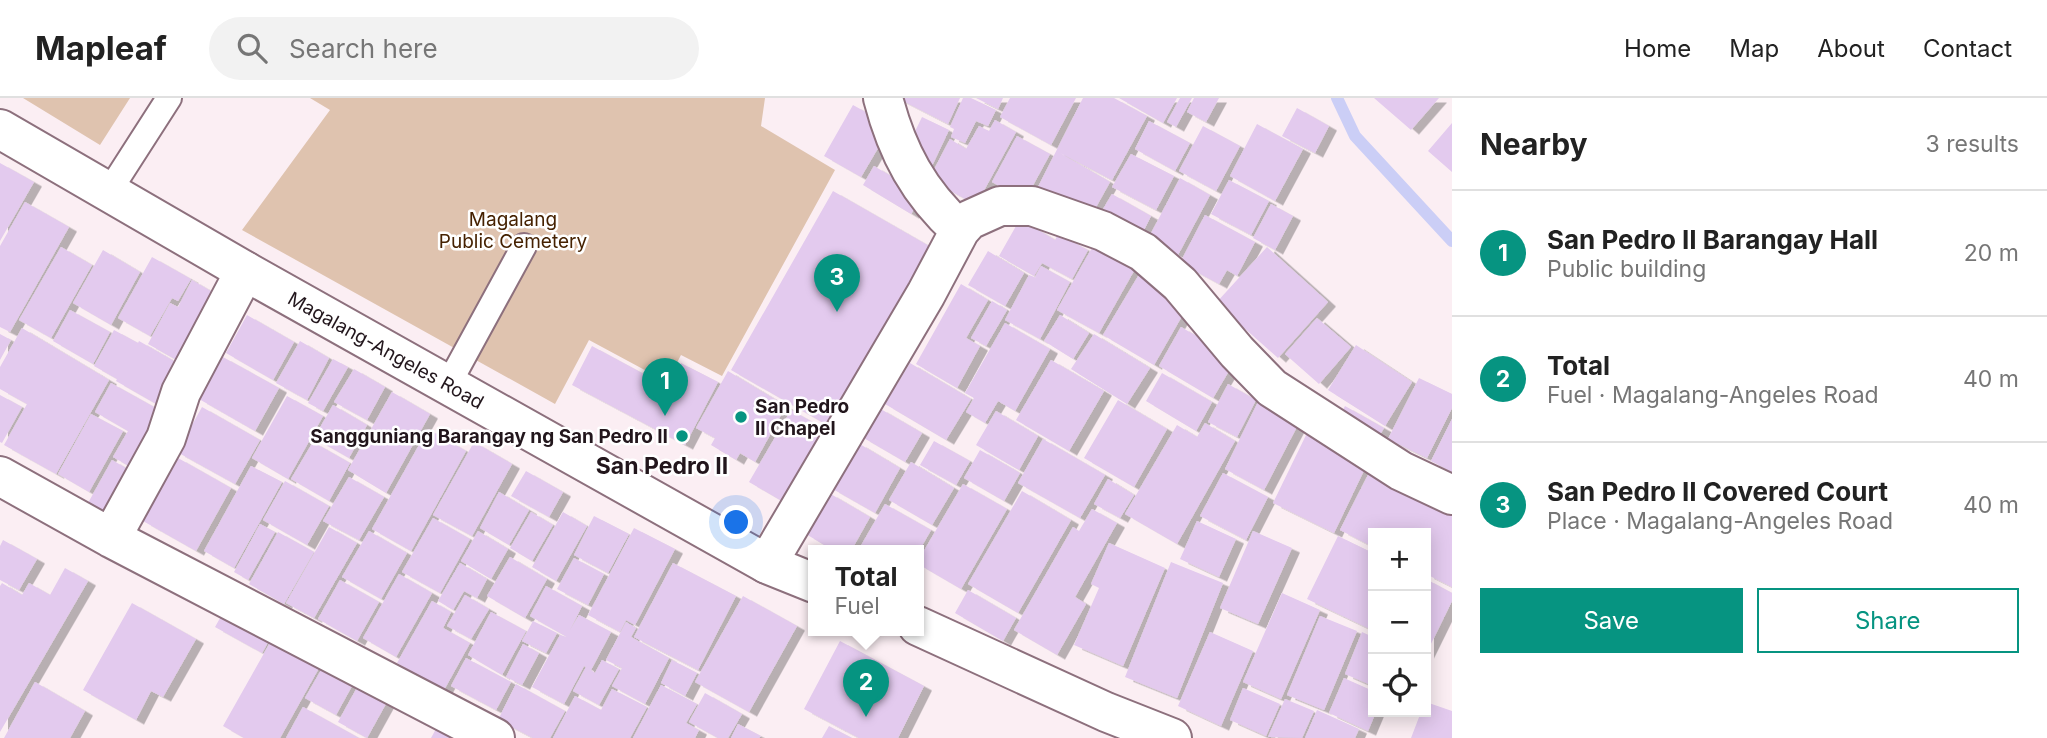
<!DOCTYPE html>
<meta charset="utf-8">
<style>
:root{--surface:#fff;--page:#f2f2f2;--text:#222;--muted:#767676;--line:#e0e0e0;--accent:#069481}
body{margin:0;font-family:Inter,sans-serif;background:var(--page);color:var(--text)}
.controls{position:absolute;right:21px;bottom:21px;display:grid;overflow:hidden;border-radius:0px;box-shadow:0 4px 18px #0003}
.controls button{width:63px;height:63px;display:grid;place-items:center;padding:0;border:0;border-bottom:2px solid var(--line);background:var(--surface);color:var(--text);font:35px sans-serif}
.you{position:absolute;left:737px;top:425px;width:24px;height:24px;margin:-18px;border:5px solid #fff;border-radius:50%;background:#1a73e8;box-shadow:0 0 0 10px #1a73e833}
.badge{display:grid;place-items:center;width:46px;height:46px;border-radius:50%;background:var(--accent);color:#fff;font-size:23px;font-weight:700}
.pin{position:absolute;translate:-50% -58px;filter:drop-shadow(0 2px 4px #0008)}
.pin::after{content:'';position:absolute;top:37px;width:24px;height:21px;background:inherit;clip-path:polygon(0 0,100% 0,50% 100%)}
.popup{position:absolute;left:808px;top:447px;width:116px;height:91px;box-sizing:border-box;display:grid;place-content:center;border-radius:0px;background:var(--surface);filter:drop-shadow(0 2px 5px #0005);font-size:23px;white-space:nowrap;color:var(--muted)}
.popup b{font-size:26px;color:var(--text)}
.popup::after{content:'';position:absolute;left:50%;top:100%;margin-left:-14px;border:14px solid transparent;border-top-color:var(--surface)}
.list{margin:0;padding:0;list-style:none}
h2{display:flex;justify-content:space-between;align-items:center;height:91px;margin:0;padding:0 28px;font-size:30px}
h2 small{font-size:23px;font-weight:400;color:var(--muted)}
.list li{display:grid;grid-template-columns:46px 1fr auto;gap:21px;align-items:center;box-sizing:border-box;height:126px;padding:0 28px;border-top:2px solid var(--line)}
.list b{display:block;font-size:26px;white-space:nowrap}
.list p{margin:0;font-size:23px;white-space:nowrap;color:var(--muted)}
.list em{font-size:23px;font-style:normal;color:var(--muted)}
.actions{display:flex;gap:14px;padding:21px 28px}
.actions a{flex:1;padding:16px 0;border:2px solid var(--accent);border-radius:0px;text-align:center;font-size:24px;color:var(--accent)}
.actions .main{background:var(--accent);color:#fff}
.icon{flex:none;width:38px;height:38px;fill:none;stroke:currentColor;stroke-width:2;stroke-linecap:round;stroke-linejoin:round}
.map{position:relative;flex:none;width:1452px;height:640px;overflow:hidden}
header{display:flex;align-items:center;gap:42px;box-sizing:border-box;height:98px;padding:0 35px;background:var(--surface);border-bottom:2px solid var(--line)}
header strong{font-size:33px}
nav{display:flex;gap:38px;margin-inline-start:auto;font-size:24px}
.search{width:490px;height:63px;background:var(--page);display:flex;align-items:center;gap:18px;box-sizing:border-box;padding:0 24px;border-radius:38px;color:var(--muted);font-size:26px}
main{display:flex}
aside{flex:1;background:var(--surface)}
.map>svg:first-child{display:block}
.green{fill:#dfc3af}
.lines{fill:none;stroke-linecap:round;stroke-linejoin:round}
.stream{stroke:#cbcef6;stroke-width:12}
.building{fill:#e3caee;filter:url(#shadow)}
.lane-casing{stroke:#8d707d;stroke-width:28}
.street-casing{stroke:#8d707d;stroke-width:42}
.secondary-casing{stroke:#8d707d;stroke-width:42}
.lane{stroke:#fff;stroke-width:24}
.street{stroke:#fff;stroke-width:38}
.secondary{stroke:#fff;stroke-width:38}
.poi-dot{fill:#069481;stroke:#fff;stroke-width:2.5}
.labels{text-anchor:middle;stroke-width:5;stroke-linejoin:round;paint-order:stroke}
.park-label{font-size:19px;fill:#452101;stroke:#fff}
.street-label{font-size:19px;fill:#22161c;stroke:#fff}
.poi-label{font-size:19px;font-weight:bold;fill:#22161c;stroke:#fff;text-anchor:start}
.quarter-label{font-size:23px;font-weight:bold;fill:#22161c;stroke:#fff}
</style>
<header>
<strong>Mapleaf</strong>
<div class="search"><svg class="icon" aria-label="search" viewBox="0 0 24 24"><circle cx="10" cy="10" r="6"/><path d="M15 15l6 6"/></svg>Search here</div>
<nav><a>Home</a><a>Map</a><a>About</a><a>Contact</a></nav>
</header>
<main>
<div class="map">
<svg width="1452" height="640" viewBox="0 0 1452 640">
<defs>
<filter id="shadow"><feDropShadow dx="8" dy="4.5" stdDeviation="0" flood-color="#0004"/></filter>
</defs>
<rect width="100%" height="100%" fill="#fbeef3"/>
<!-- green -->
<path class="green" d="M23 0H130L100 47Z
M310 0H765L761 28 835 72 722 278 681 257 667 284 589 242 555 306 242 132 330 12Z"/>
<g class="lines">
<!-- stream -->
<path class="stream" d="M1337 0 1355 38 1452 143"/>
</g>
<!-- building -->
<path class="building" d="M897 0H960L948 26Z
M963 0H971L996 12 988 28 976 23 965 45 951 39 954 31 950 29Z
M976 0H1003L998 11Z
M1010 0H1076L1051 47 1000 19Z
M1083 0H1114L1147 18 1112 82 1060 55 1110 84 1090 120 1037 91Z
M1119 0H1177L1163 25Z
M1180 0H1192L1176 29 1167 24Z
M1194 0H1219L1206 24 1187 14Z
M1374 0H1439L1411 32Z
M853 7 891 28 861 79 824 58Z
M1297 10 1329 28 1315 55 1282 38Z
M922 19 949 32 931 70 904 56Z
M995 22 1016 34 976 107 929 81 950 41 966 51 979 28 989 33Z
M1149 23 1190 45 1175 73 1135 51Z
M1452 25V74L1428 53Z
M1257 26 1303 51 1275 103 1230 78Z
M1203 28 1240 48 1216 93 1179 73Z
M1017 38 1050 56 1025 102 992 84Z
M1131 56 1174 78 1156 112 1112 89Z
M0 65 34 84 0 143Z
M874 68 923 97 911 116 863 87Z
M1180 80 1210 97 1178 157 1148 141Z
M1229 82 1269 103 1251 137 1211 116Z
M833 93 943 156 841 335 731 272Z
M1112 96 1151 118 1140 140 1099 118Z
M25 104 69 129 10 234 0 229V148Z
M1271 106 1293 118 1275 152 1253 140Z
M1205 117 1255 144 1237 178 1227 172 1219 186 1180 165Z
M1020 121 1055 142 1058 136 1088 152 1072 181 1042 165 1034 178 999 158Z
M1093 148 1135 171 1099 235 1057 212Z
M61 149 92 167 51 240 19 222Z
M1267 149 1328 204 1278 260 1216 205Z
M103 152 140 174 111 227 73 205Z
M988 153 1024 175 1005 208 968 187Z
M152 159 191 181 178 203 172 200 150 238 118 220Z
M1041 168 1070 184 1040 241 1005 222 1029 177 1037 180 1035 179Z
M1140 175 1190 204 1154 267 1103 237Z
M192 182 226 202 189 269 148 246 170 205 178 209Z
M961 186 988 202 966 240 980 248 957 290 916 266Z
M992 203 1007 212 986 248 971 240Z
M70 212 110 234 93 266 53 243Z
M247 217 294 244 273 282 226 255Z
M1060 217 1089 235 1073 261 1044 243Z
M1317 220 1351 249 1319 286 1285 256Z
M1005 225 1050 251 1015 313 998 303 985 325 966 314 974 300 965 295Z
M1181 229 1236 261 1213 300 1159 268Z
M22 230 109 282 56 376 4 347 27 306 0 291V269Z
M114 232 138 245 139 243 188 271 165 311 116 283 117 281 94 268Z
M0 236 11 242 0 262Z
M1094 236 1150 270 1127 306 1071 271Z
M300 243 329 260 307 302 276 285Z
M1356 247 1412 284 1385 328 1328 292Z
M592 248 668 289 681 265 718 284 685 347 572 287Z
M223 259 279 290 255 333 199 301Z
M333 261 348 269 323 313 308 305Z
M1051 262 1104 293 1069 353 1016 322Z
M910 265 971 301 946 342 885 306Z
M354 271 385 289 367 322 334 304Z
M728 273 786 308 755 364 740 355 736 362 711 347 715 340 696 330Z
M1162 275 1212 304 1196 333 1146 303Z
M1419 280 1452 296V310L1427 360 1388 341Z
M111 285 172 319 141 375 113 359 128 333 95 314Z
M1228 286 1256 302 1237 339 1208 324Z
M392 294 430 316 386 395 348 372Z
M0 297 22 309 2 345 0 344Z
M287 298 323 318 288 381 252 360Z
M1118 302 1167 331 1134 389 1084 360Z
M1259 302 1300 323 1264 392 1225 371Z
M333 307 367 327 349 360 314 340Z
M1345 308 1384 330 1375 345 1337 323Z
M202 309 260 342 235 386 177 354Z
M879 310 922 335 905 364 862 339Z
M791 312 834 336 792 409 749 384Z
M996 313 1038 338 1019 372 976 347Z
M91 316 123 333 89 394 58 376Z
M1452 321V374L1431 363Z
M1205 325 1235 343 1177 446 1125 416 1177 327 1197 339Z
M428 331 466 353 411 453 372 431Z
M1307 335 1368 364 1334 435 1273 405Z
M1043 341 1105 377 1080 420 1018 385Z
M934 343 970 363 956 387 920 367Z
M313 344 350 365 329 403 291 381Z
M474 344 512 366 472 438 433 417Z
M858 345 900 370 875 415 831 390Z
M980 352 1020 375 1004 403 964 380Z
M178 360 231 390 196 453 143 423Z
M112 362 142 379 118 421 88 405Z
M911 364 954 390 932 427 889 402Z
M251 368 282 384 234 470 204 453Z
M1372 369 1452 410V489L1426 476V435H1373V449L1340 432Z
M526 373 563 394 549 419 511 398Z
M1223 375 1268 399 1246 442 1200 418Z
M349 379 384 399 359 442 323 423Z
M1108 381 1134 397 1120 420 1094 406Z
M285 383 329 408 307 447 263 422Z
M963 386 1007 411 961 491 918 466V463Z
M1022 393 1071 422 1018 515 968 486Z
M499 394 529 412 509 447 480 430Z
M829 395 870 419 851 453H834L806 436Z
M885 406 931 432 919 453 859 451Z
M1092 411 1117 425 1075 499 1086 506 1057 557 1014 532 1073 429 1079 433Z
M531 414 553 427 532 463 510 450Z
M563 414 587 428 556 483 532 469Z
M594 418 629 436 608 475 574 457Z
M433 420 470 441 440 495 402 474Z
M1197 423 1236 441 1219 479 1180 461Z
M260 426 275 434 248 482 234 474Z
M329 429 357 445 314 520 286 505Z
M634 430 675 451 635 527 626 522 620 534 588 517Z
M369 433 407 455 381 501 342 479Z
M478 433 508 451 491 481 461 463Z
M1253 433 1292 450 1258 526 1220 510Z
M278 434 314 454 284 506 249 486Z
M1338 438 1373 455 1372 532 1307 501Z
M3 442 37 461 19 492 0 482V448Z
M1109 445 1165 470 1123 568 1074 547 1099 490 1091 486Z
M510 459 547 481 525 520 487 498Z
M574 460 604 476 588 507 557 491Z
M1171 464 1223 485 1177 600 1125 579Z
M460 465 487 481 477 500 464 493 453 512 438 503Z
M673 465 736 498 698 572 634 539Z
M65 470 88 483 0 634V488L2 485 22 497 29 485 50 497Z
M399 476 432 495 396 559 363 540Z
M1426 481 1452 495V503L1426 556Z
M340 482 379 504 357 543 318 521Z
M546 488 582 508 570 532 579 517 611 534 591 572 595 575 602 562 619 571 599 607 573 593 586 569 584 568 564 606 532 589 560 537 567 539 530 518Z
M968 492 1016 520 1003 543 955 515Z
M1282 495 1320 512 1281 601 1243 584Z
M465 497 489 511 471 541 447 528Z
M743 498 797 528 749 614 695 584Z
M432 503 451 514 443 530 470 545 444 592 397 565Z
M132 505 196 541 163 599 151 593 136 622 83 592Z
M228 506 275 532 262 555 215 529Z
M491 514 526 533 502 577 468 557Z
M1320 518 1357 533 1324 612 1287 597Z
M533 523 557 535 546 555 522 543Z
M626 524 636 530 631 539 669 560 645 606 612 588 622 570 606 562Z
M276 534 324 561 280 640H244L223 628Z
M1210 534 1253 553 1221 628 1178 608Z
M1362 534 1373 539V588L1345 576Z
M840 543 924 588 898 640H859L804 611Z
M523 546 539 555 522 587 506 579Z
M328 560 358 577 336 617 305 600Z
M466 560 511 584 496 612 451 588Z
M672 562 697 575 685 598 661 585Z
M364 577 393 593 367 640 338 624Z
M1344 580 1373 593V614H1376L1368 633 1329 615Z
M35 584 85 613 70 640H4Z
M516 586 565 613 550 640H533L498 622Z
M661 587 697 606 686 625 699 632 695 640H633Z
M1243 590 1280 606 1266 638 1230 622Z
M612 591 647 609 630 640H553L575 598 601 612Z
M705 595 742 616 728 640H718L689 624Z
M1285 601 1314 613 1302 640 1268 639Z
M1426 604 1452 613V640H1411L1421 614H1426Z
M303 609 359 640H286Z
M1317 612 1359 631 1355 640H1305Z
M738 626 761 638 759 640H731Z
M829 628 852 640H822Z
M437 629 457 640H431Z"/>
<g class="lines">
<defs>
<path id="lane" d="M108 95 169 0
M448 287 524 148"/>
<path id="street" d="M883 0C897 54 919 95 960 132
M0 378 111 440 495 640
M111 440 166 340 181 294 245 173
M767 466 926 196 960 132 969 122 1000 108H1032L1103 133 1143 154 1180 186 1237 254 1272 290 1401 373 1452 397"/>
<path id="secondary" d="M0 31 245 173 767 466 814 485
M918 528 1106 614 1172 640"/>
</defs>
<!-- lane casing -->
<use href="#lane" class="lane-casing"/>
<!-- street casing -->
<use href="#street" class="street-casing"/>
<!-- secondary casing -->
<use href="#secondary" class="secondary-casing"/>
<!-- lane -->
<use href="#lane" class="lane"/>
<!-- street -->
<use href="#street" class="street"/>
<!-- secondary -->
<use href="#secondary" class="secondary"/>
</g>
<!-- markers -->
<g class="poi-dot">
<circle cx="741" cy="319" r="7"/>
<circle cx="682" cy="338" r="7"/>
</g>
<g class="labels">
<!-- park labels -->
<g class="park-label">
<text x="513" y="128">Magalang<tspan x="513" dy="22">Public Cemetery</tspan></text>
</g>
<!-- street labels -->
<g class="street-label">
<text transform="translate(386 252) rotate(29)" y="7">Magalang-Angeles Road</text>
</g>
<!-- poi labels -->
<g class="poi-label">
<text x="755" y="315">San Pedro<tspan x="755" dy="22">II Chapel</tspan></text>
<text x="668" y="345" text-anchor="end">Sangguniang Barangay ng San Pedro Ⅱ</text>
</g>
<!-- quarter labels -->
<g class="quarter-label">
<text x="662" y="376">San Pedro II</text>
</g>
</g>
</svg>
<div class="controls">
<button>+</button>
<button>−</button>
<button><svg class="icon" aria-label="locate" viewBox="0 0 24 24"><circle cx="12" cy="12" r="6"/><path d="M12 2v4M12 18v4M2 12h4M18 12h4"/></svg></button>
</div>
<div class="you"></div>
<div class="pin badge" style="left:665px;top:318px">1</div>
<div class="pin badge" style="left:866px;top:619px">2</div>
<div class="popup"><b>Total</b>Fuel</div>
<div class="pin badge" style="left:837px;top:214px">3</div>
</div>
<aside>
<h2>Nearby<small>3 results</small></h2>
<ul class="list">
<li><span class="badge">1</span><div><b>San Pedro Ⅱ Barangay Hall</b><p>Public building</p></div><em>20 m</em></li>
<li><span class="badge">2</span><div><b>Total</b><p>Fuel · Magalang-Angeles Road</p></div><em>40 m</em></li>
<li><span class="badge">3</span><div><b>San Pedro Ⅱ Covered Court</b><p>Place · Magalang-Angeles Road</p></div><em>40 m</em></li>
</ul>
<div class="actions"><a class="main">Save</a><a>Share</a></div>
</aside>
</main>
